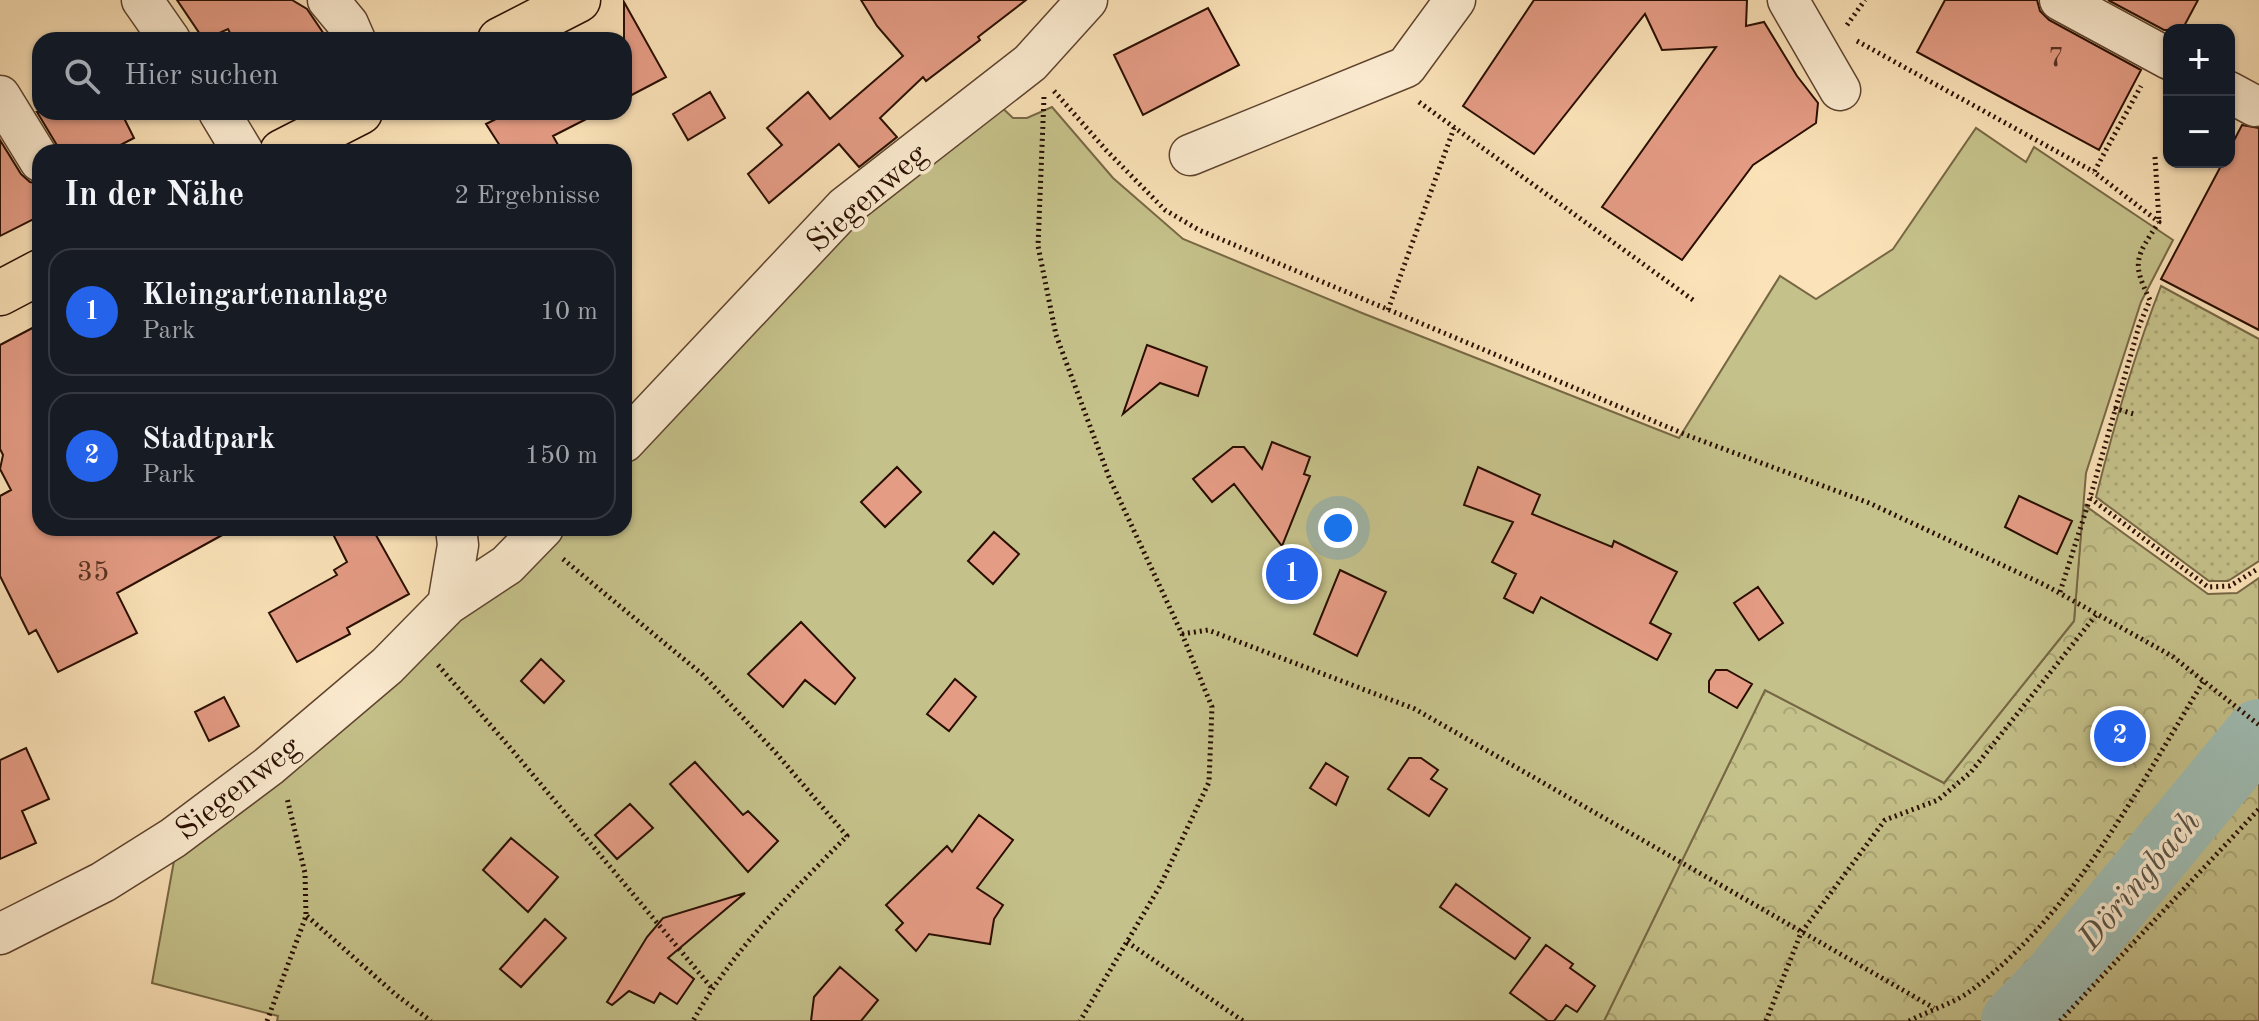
<!DOCTYPE html>
<html lang="de">
<meta charset="utf-8">
<style>
:root{--surface:#171b24;--page:#242831;--text:#f1f3f6;--muted:#9ea1a6;--line:#363941;--accent:#2563eb}
body{margin:0;font-family:"Old Standard TT",serif;background:var(--page);color:var(--text)}
.controls{position:absolute;right:24px;top:24px;display:grid;overflow:hidden;border-radius:16px;box-shadow:0 2px 6px #0004}
.controls button{width:72px;height:72px;display:grid;place-items:center;padding:0;border:0;border-bottom:2px solid var(--line);background:var(--surface);color:var(--text);font:40px sans-serif}
.you{position:absolute;left:1338px;top:528px;width:28px;height:28px;margin:-20px;border:6px solid #fff;border-radius:50%;background:#1a73e8;box-shadow:0 0 0 12px #1a73e833}
.badge{display:grid;place-items:center;width:52px;height:52px;border-radius:50%;background:var(--accent);color:#fff;font-size:26px;font-weight:700}
.pin{position:absolute;translate:-50% -50%;border:4px solid #fff;box-shadow:0 2px 8px #0006}
.list{margin:0;padding:0;list-style:none}
h2{display:flex;justify-content:space-between;align-items:center;height:104px;margin:0;padding:0 32px;font-size:34px}
h2 small{font-size:26px;font-weight:400;color:var(--muted)}
.list li{display:grid;grid-template-columns:52px 1fr auto;gap:24px;align-items:center;box-sizing:border-box;height:128px;margin:0 16px 16px;padding:0 16px;border:2px solid var(--line);border-radius:24px}
.list b{display:block;font-size:30px;white-space:nowrap}
.list p{margin:0;font-size:26px;white-space:nowrap;color:var(--muted)}
.list em{font-size:26px;font-style:normal;color:var(--muted)}
.icon{flex:none;width:44px;height:44px;fill:none;stroke:currentColor;stroke-width:2;stroke-linecap:round;stroke-linejoin:round}
.map{position:relative;flex:none;width:2259px;height:1021px;overflow:hidden}
.search{position:absolute;background:var(--surface);box-shadow:0 2px 6px #0004;left:32px;top:32px;width:600px;height:88px;display:flex;align-items:center;gap:20px;box-sizing:border-box;padding:0 28px;border-radius:24px;color:var(--muted);font-size:30px}
.panel{position:absolute;background:var(--surface);box-shadow:0 2px 6px #0004;left:32px;top:144px;width:600px;height:392px;border-radius:24px}
.map>svg:first-child{display:block}
.grass{fill:url(#grass-dots);stroke:#776845;stroke-width:2}
.forest{fill:url(#forest-crowns);stroke:#776845;stroke-width:2}
.garden{fill:#c5c18a;stroke:#776845;stroke-width:2}
.lines{fill:none;stroke-linecap:round;stroke-linejoin:round}
.river{stroke:#9fbdb4;stroke-width:66}
.building{fill:#e59c85;stroke:#290e00;stroke-width:2}
.minor-casing{stroke:#5e432e;stroke-width:43}
.major-casing{stroke:#290e00;stroke-width:47}
.path{stroke:#290e00;stroke-width:5;stroke-dasharray:2 4;stroke-linecap:butt}
.minor{stroke:#fcecd1;stroke-width:40}
.major{stroke:#fbe2b8;stroke-width:44}
.labels{text-anchor:middle;stroke-width:7;stroke-linejoin:round;paint-order:stroke}
.number-label{font-size:28px;fill:#583221}
.street-label{font-size:32px;fill:#290e00;stroke:#fcecd1}
.water-label{font-size:34px;font-style:italic;fill:#585448;stroke:#fcecd1}
</style>
<div class="map">
<svg width="2259" height="1021" viewBox="0 0 2259 1021">
<defs>
<pattern id="grass-dots" width="8" height="8" patternUnits="userSpaceOnUse" patternTransform="scale(2)"><rect width="8" height="8" fill="#c5c18a"/><path d="M2 2h.1M6 6h.1" fill="none" stroke="#a9a575" stroke-width="1.8" stroke-linecap="round"/></pattern>
<pattern id="forest-crowns" width="20" height="18" patternUnits="userSpaceOnUse" patternTransform="scale(2)"><rect width="20" height="18" fill="#c5c18a"/><path d="M2 6a3 3 0 1 1 6 0M12 15a3 3 0 1 1 6 0" fill="none" stroke="#a9a575"/></pattern>
</defs>
<rect width="100%" height="100%" fill="#fbe2b8"/>
<filter id="stains"><feTurbulence type="fractalNoise" baseFrequency=".0025" numOctaves="4"/><feColorMatrix values="0 0 0 0 .2 0 0 0 0 .09 0 0 0 0 .02 0 0 0 .5 -.17"/></filter>
<radialGradient id="worn" r=".72"><stop offset=".6" stop-color="#630" stop-opacity="0"/><stop offset="1" stop-color="#630" stop-opacity=".3"/></radialGradient>
<!-- grass -->
<path class="grass" d="M2161 286 2259 339V561L2228 581H2209L2096 497C2114 425 2134 355 2161 286Z"/>
<!-- forest -->
<path class="forest" d="M2083 504 2208 594 2237 593 2259 578V1021H1604L1765 690 1944 783 2074 621Z"/>
<!-- garden -->
<path class="garden" d="M996 102 1013 118H1027L1052 107 1113 178 1183 239 1362 313 1679 438 1780 276 1816 299 1893 249 1976 128 2026 162 2034 147 2173 240 2141 302 2086 473 2074 621 1944 783 1765 690 1604 1021H277L278 1016 152 983 175 855 557 528H624V460L859 213Z"/>
<g class="lines">
<!-- river -->
<path class="river" d="M2014 1021 2054 980 2259 732"/>
</g>
<!-- building -->
<path class="building" d="M177 0H292L307 9 328 40H234L228 29 204 40Z
M861 0H1026L978 37 980 40 926 81 923 77 880 118 897 137 859 167 839 144 769 203 748 174 782 145 767 128 808 92 830 119 903 56 877 26Z
M1534 0H1747L1746 26 1764 22 1797 76 1818 103 1816 123 1753 165 1682 260 1602 207 1716 47 1662 50 1645 14 1534 154 1463 106Z
M1945 0H2037L2040 11 2049 20 2141 70 2099 150 1917 52Z
M2108 0H2198L2182 30H2164Z
M624 2 666 77 624 99Z
M1208 8 1239 65 1143 115 1114 55Z
M710 92 725 118 688 140 673 114Z
M37 112H121L134 138 107 152H61Z
M510 112H600L553 136 562 152H504L486 124Z
M2242 125 2259 128V330L2161 279 2223 162H2229V150Z
M0 140 21 174 30 182 40 184V216L0 236Z
M40 324V528H235L117 593 137 633 58 672 36 630 29 634 0 576V496L11 490 0 469 3 455 0 449V345Z
M1147 345 1207 367 1198 396 1160 383 1123 414Z
M1272 442 1310 457 1304 474 1310 476 1282 546 1234 484 1212 502 1193 479 1233 447H1244L1262 469Z
M897 467 921 492 885 527 861 502Z
M1478 467 1540 495 1532 514 1612 547 1614 541 1677 572 1650 623 1671 634 1657 660 1541 597 1533 613 1504 598 1516 574 1492 562 1513 522 1464 505Z
M2019 496 2072 521 2057 554 2005 527Z
M330 528H372L409 594 347 628 350 634 297 662 269 613 337 575 334 570 347 562Z
M994 532 1019 554 993 584 968 561Z
M1340 570 1386 592 1357 656 1314 634Z
M1758 587 1783 623 1759 640 1734 603Z
M801 622 855 678 835 704 805 680 783 707 748 674Z
M541 659 564 681 544 703 521 681Z
M1716 670H1727L1752 684 1737 708 1709 692V681Z
M955 679 976 697 949 731 927 714Z
M224 697 239 726 209 741 195 712Z
M26 748 49 799 22 811 36 843 0 859V760Z
M1409 758H1421L1438 770 1431 779 1447 789 1429 816 1388 789Z
M695 762 743 815 748 811 778 841 748 872 670 784Z
M1326 763 1348 777 1336 805 1310 788Z
M630 804 653 828 617 859 595 835Z
M979 815 1013 840 977 888 1003 905 994 919 990 944 929 934 916 951 896 930 903 923 886 905 947 846 952 852Z
M511 838 558 877 528 912 483 870Z
M1456 884 1530 938 1515 959 1440 907Z
M745 893 668 958 694 979 677 1004 660 993 654 1003 629 991 612 1005 607 1002 647 937 663 918Z
M545 919 566 938 521 987 500 969Z
M1546 945 1573 964 1570 968 1595 986 1577 1012 1566 1005 1554 1021H1548L1510 993Z
M840 967 878 1000 861 1021H811L814 997Z"/>
<g class="lines">
<defs>
<path id="minor" d="M142 0 170 40
M328 0 348 24 355 40
M1788 0 1840 90
M2060 0 2169 59
M2229 92 2255 106
M0 96 40 161
M219 112 243 152
M1190 155 1406 67 1455 0
M624 442 845 207 1030 63 1087 0
M448 604 458 545 456 528
M0 934 103 882 173 838 269 766 387 666 448 604 507 565 543 528"/>
<path id="major" d="M500 40 578 0
M282 152 360 112
M0 293 40 272"/>
</defs>
<!-- minor casing -->
<use href="#minor" class="minor-casing"/>
<!-- major casing -->
<use href="#major" class="major-casing"/>
<!-- path -->
<path class="path" d="M1847 25 1865 0
M1857 41 2094 172
M1054 91 1106 150 1165 210 1199 230 1689 436 1869 503 2045 585 2172 656 2259 725
M1044 97 1038 246 1056 335 1109 477 1182 634 1212 707 1209 782 1160 886 1080 1021
M1419 102 1693 300
M2155 157 2159 221
M1388 310 1454 128
M2114 408 2137 415
M2090 498 2208 587 2230 586 2259 568
M563 559 703 675 776 753 847 836C792 892 730 953 693 1021
M2060 592 2090 498 2139 326 2150 300C2131 262 2136 257 2159 222L2094 172 2141 86
M1182 634 1208 630 1415 709 1934 1008
M438 665 507 744 711 987
M307 916 395 994 431 1021
M1127 942 1243 1021
M267 1021 306 916 305 873 287 798
M1766 1021 1801 933 1885 820 1938 800 1971 772 2096 615
M1909 1021C1928 1011 1952 1004 1969 992 2072 916 2137 790 2203 682
M2060 1021 2259 809"/>
<!-- minor -->
<use href="#minor" class="minor"/>
<!-- major -->
<use href="#major" class="major"/>
</g>
<g class="labels">
<!-- number labels -->
<g class="number-label">
<text x="2056" y="66">7</text>
<text x="93" y="580">35</text>
</g>
<!-- street labels -->
<g class="street-label">
<text transform="translate(866 197) rotate(-41)" y="11">Siegenweg</text>
<text transform="translate(237 787) rotate(-38)" y="11">Siegenweg</text>
</g>
<!-- water labels -->
<g class="water-label">
<text transform="translate(2138 879) rotate(-50)" y="12">Döringbach</text>
</g>
</g>
<rect width="100%" height="100%" filter="url(#stains)"/>
<rect width="100%" height="100%" fill="url(#worn)"/>
</svg>
<div class="controls">
<button>+</button>
<button>−</button>
</div>
<div class="you"></div>
<div class="pin badge" style="left:1292px;top:574px">1</div>
<div class="pin badge" style="left:2120px;top:736px">2</div>
<div class="search"><svg class="icon" aria-label="search" viewBox="0 0 24 24"><circle cx="10" cy="10" r="6"/><path d="M15 15l6 6"/></svg>Hier suchen</div>
<section class="panel">
<h2>In der Nähe<small>2 Ergebnisse</small></h2>
<ul class="list">
<li><span class="badge">1</span><div><b>Kleingartenanlage</b><p>Park</p></div><em>10 m</em></li>
<li><span class="badge">2</span><div><b>Stadtpark</b><p>Park</p></div><em>150 m</em></li>
</ul>
</section>
</div>
